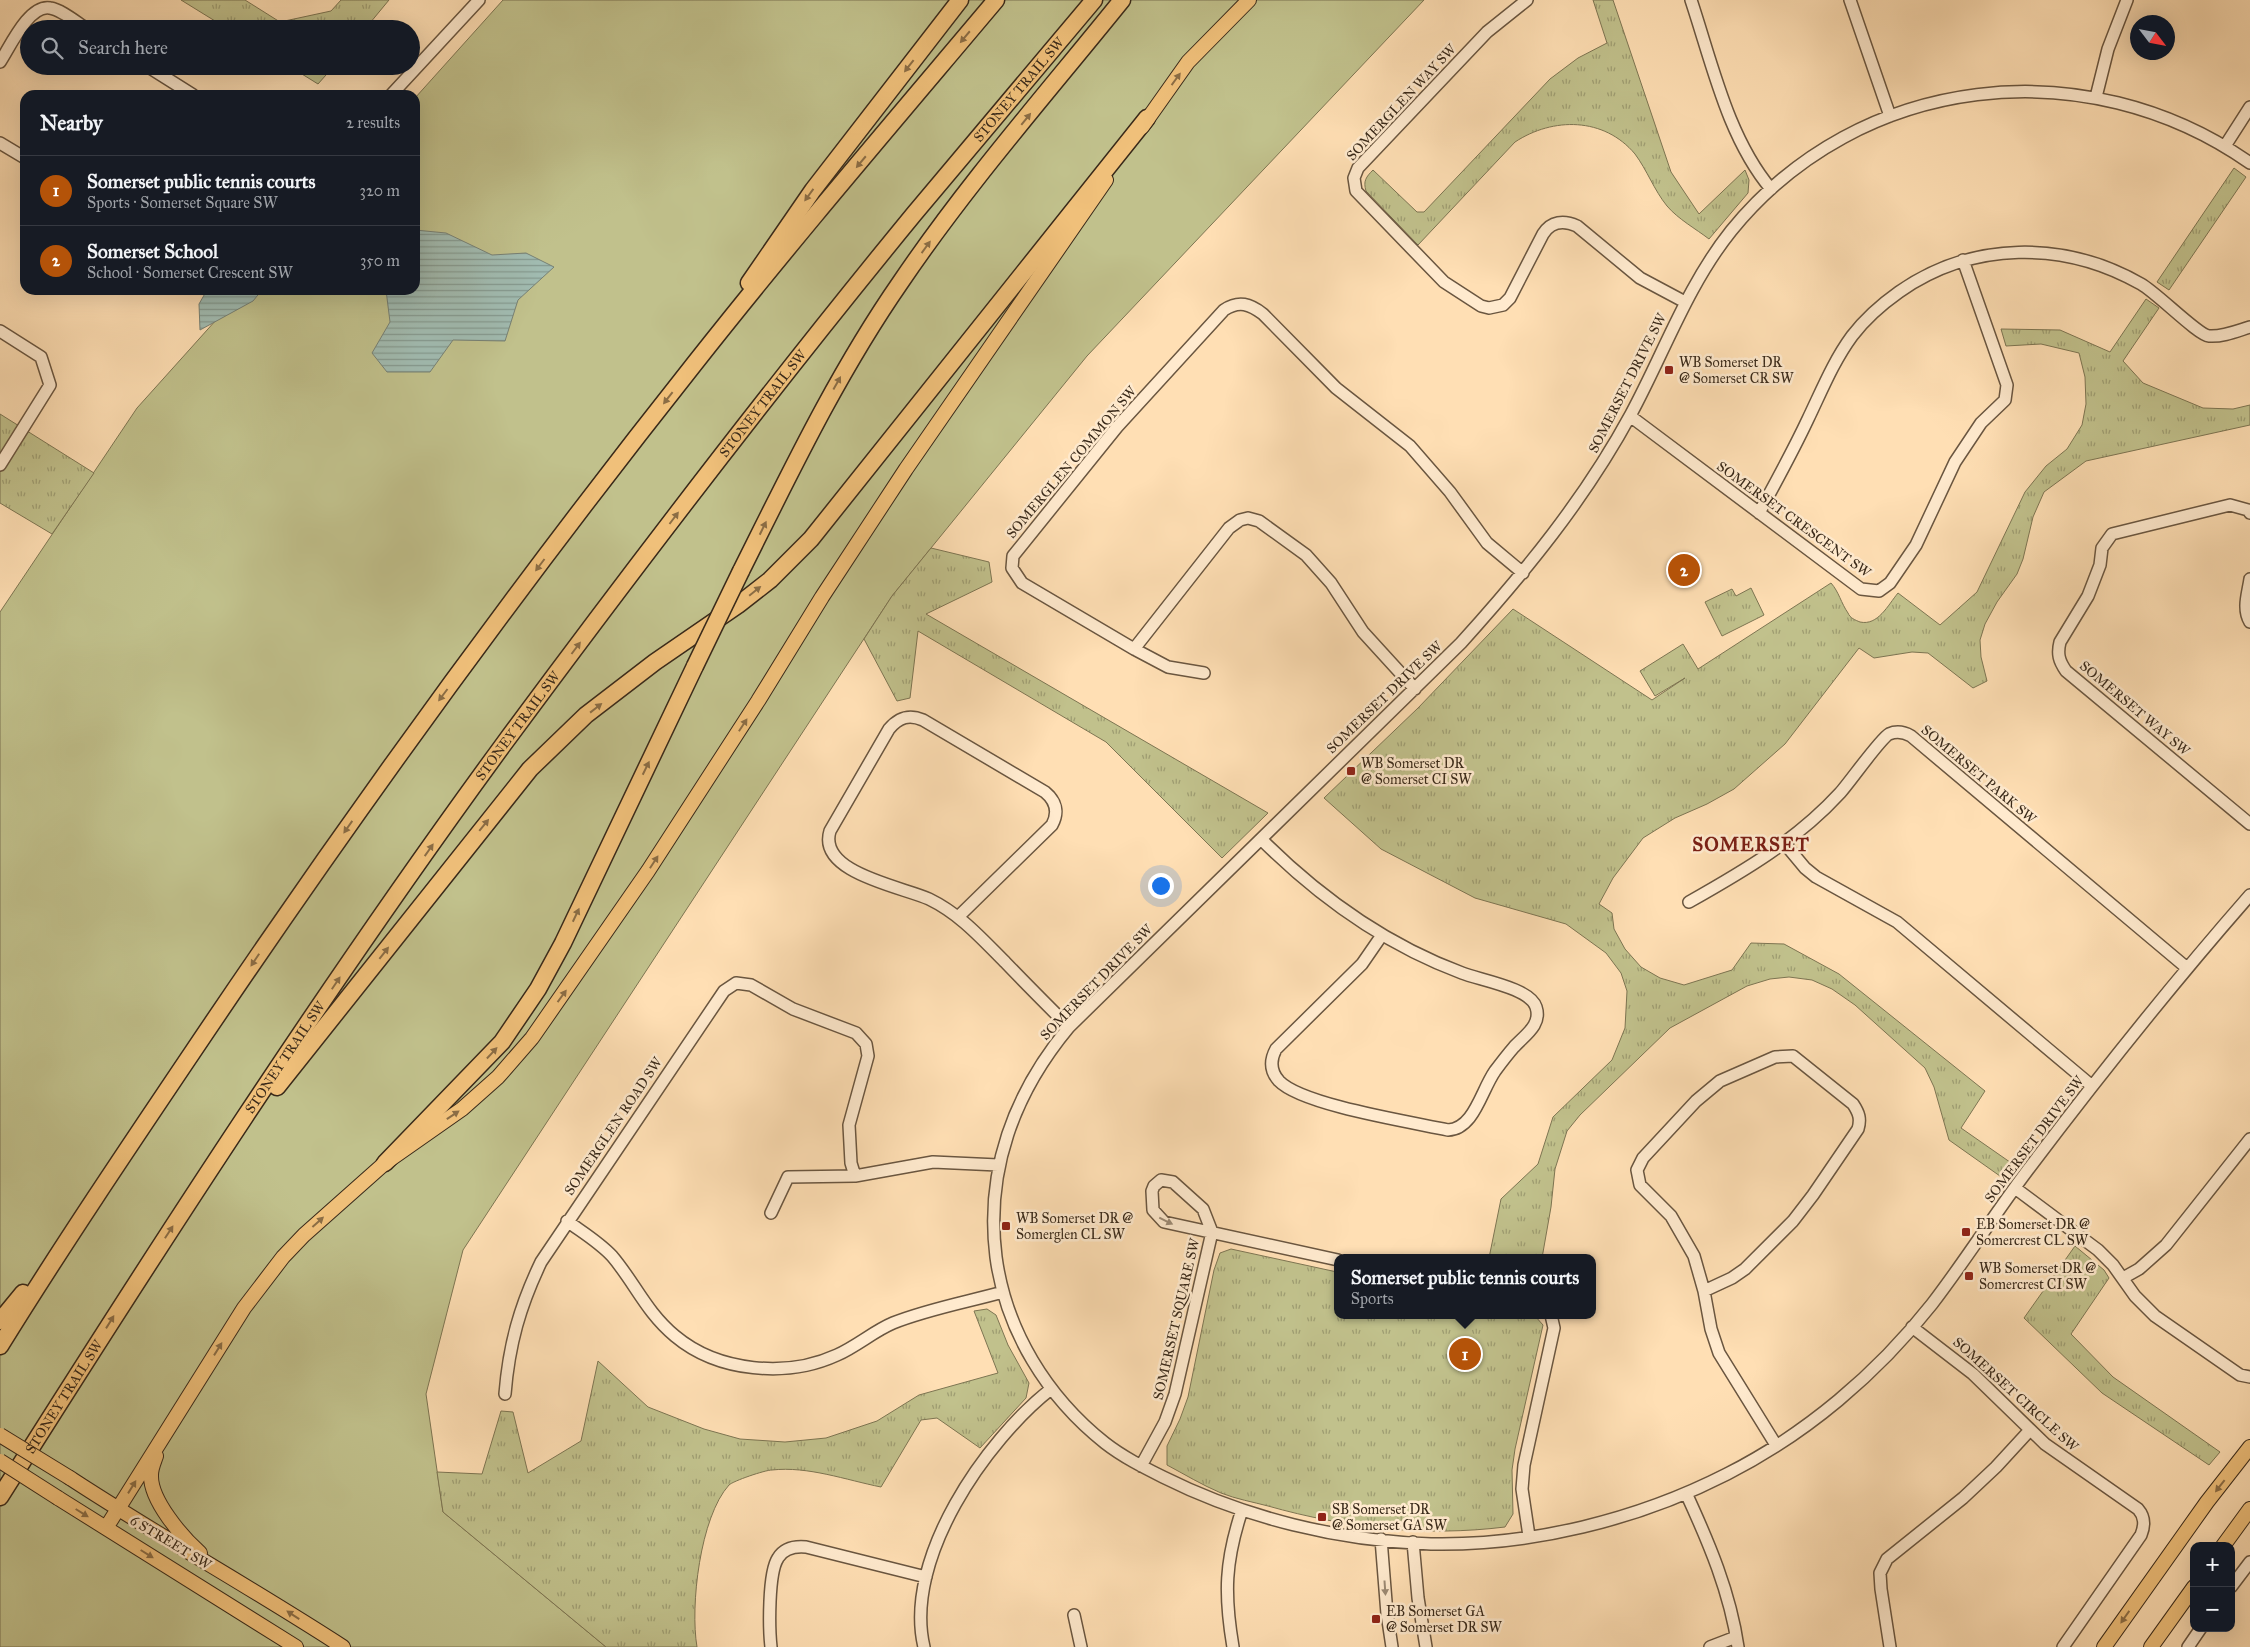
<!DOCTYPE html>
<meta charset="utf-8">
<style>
:root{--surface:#171b24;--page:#242831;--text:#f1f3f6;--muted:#9ea1a6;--line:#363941;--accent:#b45309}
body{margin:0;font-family:"IM FELL Great Primer",serif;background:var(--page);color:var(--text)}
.controls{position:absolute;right:15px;bottom:15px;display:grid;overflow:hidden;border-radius:10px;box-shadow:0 5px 20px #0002}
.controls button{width:45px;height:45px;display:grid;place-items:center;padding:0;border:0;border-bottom:1px solid var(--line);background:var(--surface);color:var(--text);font:25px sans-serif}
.compass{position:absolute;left:2130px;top:15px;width:45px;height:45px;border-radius:50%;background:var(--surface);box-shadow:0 5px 20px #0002;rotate:122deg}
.you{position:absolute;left:1160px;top:885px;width:18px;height:18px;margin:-12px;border:4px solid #fff;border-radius:50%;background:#1a73e8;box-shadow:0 0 0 8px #1a73e833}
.badge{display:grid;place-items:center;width:32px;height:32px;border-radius:50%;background:var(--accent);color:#fff;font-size:16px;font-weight:700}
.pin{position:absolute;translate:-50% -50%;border:2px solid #fff;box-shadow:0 1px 5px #0006}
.popup{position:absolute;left:1334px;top:1254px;width:262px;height:65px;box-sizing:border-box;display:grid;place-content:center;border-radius:10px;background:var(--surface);filter:drop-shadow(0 1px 4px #0005);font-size:16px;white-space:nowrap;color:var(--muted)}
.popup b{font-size:19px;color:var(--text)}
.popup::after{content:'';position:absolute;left:50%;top:100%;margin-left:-10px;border:10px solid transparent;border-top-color:var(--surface)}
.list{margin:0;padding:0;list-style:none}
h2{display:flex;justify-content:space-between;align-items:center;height:65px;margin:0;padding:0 20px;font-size:21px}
h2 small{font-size:16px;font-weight:400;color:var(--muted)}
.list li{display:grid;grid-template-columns:32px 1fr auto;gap:15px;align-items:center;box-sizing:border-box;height:70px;padding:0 20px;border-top:1px solid var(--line)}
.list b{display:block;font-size:19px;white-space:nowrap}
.list p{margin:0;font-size:16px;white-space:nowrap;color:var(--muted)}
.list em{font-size:16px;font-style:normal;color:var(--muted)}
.icon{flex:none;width:28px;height:28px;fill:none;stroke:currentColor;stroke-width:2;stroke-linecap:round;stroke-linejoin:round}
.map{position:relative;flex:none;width:2250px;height:1647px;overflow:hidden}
.search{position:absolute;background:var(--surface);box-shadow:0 5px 20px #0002;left:20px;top:20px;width:400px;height:55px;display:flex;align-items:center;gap:12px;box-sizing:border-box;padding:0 18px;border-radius:28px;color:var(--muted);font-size:19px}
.panel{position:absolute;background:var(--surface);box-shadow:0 5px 20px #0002;left:20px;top:90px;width:400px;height:205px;border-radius:15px}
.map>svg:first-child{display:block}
.grass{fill:#c1c18c;stroke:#7d7552}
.park{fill:url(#park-tufts);stroke:#7d7552}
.water{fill:url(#water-rules);stroke:#778175}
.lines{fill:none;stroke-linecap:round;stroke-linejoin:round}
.minor-casing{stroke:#6a5640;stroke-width:14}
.major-casing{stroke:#392919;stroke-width:16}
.highway-casing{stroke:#392919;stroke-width:19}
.minor{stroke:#ffeace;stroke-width:11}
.major{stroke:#f0c07a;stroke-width:14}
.highway{stroke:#f0c07a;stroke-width:16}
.major-bridge-casing{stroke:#392919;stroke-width:16;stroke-linecap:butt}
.highway-bridge-casing{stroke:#392919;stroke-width:19;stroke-linecap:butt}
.major-bridge{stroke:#f0c07a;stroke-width:14}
.highway-bridge{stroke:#f0c07a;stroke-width:16}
.oneway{fill:#8b6d45}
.oneway2{fill:#9c8a74}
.poi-dot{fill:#8f2418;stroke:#ffeace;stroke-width:2}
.labels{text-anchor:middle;stroke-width:5;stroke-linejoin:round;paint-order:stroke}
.street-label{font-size:14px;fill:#392919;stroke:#ffeace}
.poi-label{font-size:14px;fill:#392919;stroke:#ffeace;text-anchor:start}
.district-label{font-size:19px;font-weight:bold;letter-spacing:1px;fill:#7a1f14;stroke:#ffeace}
</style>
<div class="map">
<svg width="2250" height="1647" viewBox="0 0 2250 1647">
<defs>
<pattern id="park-tufts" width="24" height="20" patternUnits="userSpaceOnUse" patternTransform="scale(1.25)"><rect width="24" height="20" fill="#c1c18c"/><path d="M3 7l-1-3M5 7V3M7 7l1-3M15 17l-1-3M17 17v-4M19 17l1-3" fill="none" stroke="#9e9d72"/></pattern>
<pattern id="water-rules" width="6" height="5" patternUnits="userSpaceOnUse" patternTransform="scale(1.25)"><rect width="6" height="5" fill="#a1bcb2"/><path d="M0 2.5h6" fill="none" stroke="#849990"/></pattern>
</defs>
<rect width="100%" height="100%" fill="#ffdfb4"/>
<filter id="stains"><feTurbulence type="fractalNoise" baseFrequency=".004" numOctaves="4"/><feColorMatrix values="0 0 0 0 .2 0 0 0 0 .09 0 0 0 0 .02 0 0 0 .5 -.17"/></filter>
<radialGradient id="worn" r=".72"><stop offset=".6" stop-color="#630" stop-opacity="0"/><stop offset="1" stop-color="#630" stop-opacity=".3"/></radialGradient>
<!-- grass -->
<path class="grass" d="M503 0H1424L1087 356 892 596 463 1250 426 1394 443 1512 606 1647H0V612L137 408 243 290H415V98Z"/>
<!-- park -->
<path class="park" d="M181 0H245L280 22 331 11 341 0H389L365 29H228Z
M1593 0H1613L1671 172 1699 214 1745 170 1749 180 1748 193 1709 239C1696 229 1678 219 1667 206 1654 190 1647 170 1635 154 1604 117 1553 117 1515 142L1418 245 1366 191C1363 181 1366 177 1373 170L1417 212H1424L1550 79 1578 58 1607 43Z
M289 66H334L318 84Z
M2234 168 2246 177 2169 290 2157 282Z
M2146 299 2159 308 2123 361 2143 383 2203 408 2233 409 2250 405V425L2086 461 2044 492 2033 517 2023 559 2017 574 1997 602 1985 624 1980 640 1981 657 1987 681 1973 688 1928 653 1912 652 1874 658 1859 648 1785 744 1734 789 1707 804 1675 818 1643 838 1613 878 1599 904 1612 913 1614 929 1625 949 1641 967 1660 978 1684 985 1732 970 1751 943 1784 944 1839 974 1985 1091 1961 1128 2017 1167 2007 1181 1949 1140 1934 1087 1925 1068 1855 1005 1832 989 1812 980 1789 977 1770 979 1747 986 1670 1028 1580 1115 1567 1131 1555 1169 1551 1207 1542 1258H1489L1501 1199 1538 1164 1553 1117 1612 1060 1625 1028 1627 991 1621 973 1606 953 1566 924 1475 898 1381 849 1324 798 1418 708 1513 609 1652 700 1685 678 1655 696 1640 671 1683 644 1698 669 1831 583C1839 592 1841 603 1848 613 1850 618 1855 620 1860 622 1878 626 1888 605 1898 593L1940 625 1977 592 2025 492 2046 466 2067 449 2082 425 2086 404 2085 377 2079 353 2041 344 2006 346 2001 329 2060 330 2110 352Z
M0 414 94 473 52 534 0 503Z
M931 548 989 562 992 582 926 614 1268 813 1222 858 1106 742 918 631 910 698 897 701 864 639 892 596Z
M1751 588 1764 615 1722 636 1705 602 1732 589 1736 596Z
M2075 1246 2104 1270 2109 1278 2071 1334 2113 1377 2220 1452 2209 1465 2102 1393 2024 1318Z
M1231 1249 1337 1272 1338 1315 1535 1316 1543 1325 1515 1449 1512 1470 1513 1514 1505 1527C1425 1537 1346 1528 1268 1506 1253 1502 1236 1499 1221 1493 1202 1485 1184 1474 1167 1465V1446L1180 1419 1188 1397 1214 1270 1220 1253Z
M987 1309 996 1315 1008 1345 1029 1383 1026 1398 980 1448 937 1418 921 1420 881 1487C846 1480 808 1466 772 1470 765 1470 733 1481 729 1485 700 1517 690 1606 697 1647H606L443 1512 437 1472 482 1474 501 1411 513 1412 528 1473 581 1441 598 1361 648 1407 704 1429 740 1439 785 1442 826 1438 877 1421 919 1395 998 1373 974 1311Z"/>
<!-- water -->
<path class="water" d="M415 230 446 233 492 255 526 253 554 267 518 300 505 341 453 340 430 372H387L372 353 390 322 386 290H415Z
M207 290H262L253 301 200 330 199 304Z"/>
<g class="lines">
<defs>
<path id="minor" d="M1527 0 1487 32 1358 168 1354 178 1356 191 1444 282 1481 306 1489 308 1503 305 1510 298 1543 234C1551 221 1564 220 1577 226L1640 278 1685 302
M1691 0C1712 63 1728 138 1771 189
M1850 0 1890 116
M0 62C10 47 29 4 50 8 62 10 76 22 87 29
M147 66 193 95
M391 95 479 0
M2096 97 2108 49 2127 0
M0 143 25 158
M2225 146 2250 107
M2250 163C2086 48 1859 73 1731 231 1687 286 1664 353 1631 414 1585 499 1525 572 1461 643L1069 1027C1014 1093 985 1171 996 1257 1006 1331 1047 1397 1105 1443 1123 1457 1143 1467 1163 1477 1245 1518 1339 1541 1431 1544 1531 1546 1637 1520 1727 1474 1806 1434 1877 1374 1932 1304 1965 1261 1994 1215 2027 1171 2098 1077 2172 984 2250 895
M0 331 41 357 50 385 0 465
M1630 416 1861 589 1879 591 1890 583 1916 545 1955 462 1981 423 2005 400 2007 385 1963 260
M1759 513C1776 482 1793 451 1808 419 1822 390 1833 362 1852 336 1865 319 1882 304 1899 292 1972 241 2064 240 2141 284 2157 293 2198 335 2209 336 2223 337 2237 331 2250 327
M2250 513 2248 510 2230 505 2112 534 2102 548 2100 565 2088 596 2060 642C2057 654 2059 661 2066 671L2250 824
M2250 579C2248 593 2242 609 2250 622
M1134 649 1168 667 1204 673
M1415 689 1363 632 1331 583 1306 555 1259 521 1248 518 1240 520 1229 528 1134 649 1022 583 1012 568 1013 556 1117 427 1224 310C1239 300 1250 304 1263 314L1336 388 1410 446 1450 492 1487 543 1523 573
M1261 839C1319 897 1384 944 1462 973 1480 980 1530 988 1536 1007 1542 1025 1525 1035 1514 1047 1507 1055 1501 1063 1495 1071 1481 1091 1474 1129 1448 1130 1411 1122 1302 1105 1279 1081 1270 1071 1270 1060 1276 1049L1362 964 1382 935
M1785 844 1805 868 1816 877 1897 922 2092 1086
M1689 902C1744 871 1797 840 1840 793 1850 782 1880 739 1889 734 1896 731 1904 732 1911 736L2187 968
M958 917 1052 825C1059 812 1056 801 1045 792L923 720C909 714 899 717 889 729L830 831C817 873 903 887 929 899 960 914 981 938 1005 962 1026 984 1047 1005 1069 1027
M2015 1188 2098 1250 2113 1265 2135 1296 2155 1316 2240 1375 2250 1377
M771 1213 788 1177 855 1176 933 1162 998 1165
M567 1221C582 1232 599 1242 612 1256 635 1283 646 1312 675 1336 718 1372 787 1378 837 1355 857 1346 874 1331 893 1323 928 1309 967 1302 1003 1292
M2123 1278 2139 1269 2166 1245 2250 1139
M1704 1291 1732 1278 1745 1269 1793 1221 1813 1195 1858 1129C1861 1119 1859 1113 1853 1104L1793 1056 1775 1057 1720 1081 1696 1101 1643 1158 1637 1170 1640 1185 1671 1216 1694 1256 1704 1291 1711 1329 1719 1353 1776 1445
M1912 1327 1973 1374 2045 1444 2138 1509C2145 1517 2145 1525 2141 1535L2063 1647
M505 1394C509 1344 520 1306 541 1262L724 991 736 983 751 985 793 1009 856 1033 866 1044 868 1056 849 1125 851 1163 855 1176
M1141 1466 1165 1422 1175 1394 1212 1232 1203 1209 1173 1182 1161 1180 1154 1186 1152 1191 1153 1210 1164 1222 1338 1260
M1686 1493C1709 1543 1730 1592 1738 1647
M1529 1536 1522 1489 1524 1465 1554 1328 1551 1315
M1381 1539 1387 1614 1392 1647
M1413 1542 1418 1598 1426 1647
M2231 1587 2250 1562
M1074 1615 1081 1647
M771 1647C769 1629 768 1573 778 1558 784 1548 795 1546 806 1547L926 1577
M924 1647C903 1559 986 1440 1051 1389
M1233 1647C1224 1594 1225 1561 1242 1510
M1710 1647 1736 1637
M1890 1647 1881 1589 1880 1573 1887 1559 1963 1498 1996 1467 2030 1430
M2188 1647 2201 1628"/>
<path id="major" d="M1142 127 1188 62 1249 0
M156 1456C154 1462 151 1468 151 1475 150 1500 182 1537 200 1553
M70 1478C160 1537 254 1589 343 1647
M58 1498 296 1647
M106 1528 244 1308 283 1257 304 1235 385 1163 462 1109 498 1077 532 1038 648 871 758 701 822 597 906 469 1106 180
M2223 1546 2250 1509
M2104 1647 2207 1502 2250 1447
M2151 1647 2194 1587"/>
<g id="highway">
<path d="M749 283 813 190 960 0"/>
<path d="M741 571C790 473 837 374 900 283 967 184 1047 93 1122 0"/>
<path d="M277 1087 530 769 586 715 655 662 738 605 770 580 811 539 1147 118"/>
<path d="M385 1163 502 1042 538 989 563 943 695 666"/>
<path d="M0 1321 23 1293"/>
<path d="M0 1346C62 1246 128 1148 194 1050 352 815 519 585 695 363 792 240 895 120 996 0"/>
<path id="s1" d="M0 1497C161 1242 325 988 503 745 636 565 772 387 914 214 974 142 1034 71 1094 0"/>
</g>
</defs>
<!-- minor casing -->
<use href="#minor" class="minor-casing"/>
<!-- major casing -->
<use href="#major" class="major-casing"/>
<!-- highway casing -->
<use href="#highway" class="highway-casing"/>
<!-- minor -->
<use href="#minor" class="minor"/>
<!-- major -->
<use href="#major" class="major"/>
<!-- highway -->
<use href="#highway" class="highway"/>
<defs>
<path id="major-bridge" d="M0 1435 70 1478
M0 1461 58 1498"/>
<path id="highway-bridge" d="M695 666 741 571"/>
</defs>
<!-- major-bridge casing -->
<use href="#major-bridge" class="major-bridge-casing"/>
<!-- highway-bridge casing -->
<use href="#highway-bridge" class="highway-bridge-casing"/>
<!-- major-bridge -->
<use href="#major-bridge" class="major-bridge"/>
<!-- highway-bridge -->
<use href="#highway-bridge" class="highway-bridge"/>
</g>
<!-- one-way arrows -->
<defs><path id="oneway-solid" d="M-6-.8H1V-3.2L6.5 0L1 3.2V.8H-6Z" transform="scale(1.25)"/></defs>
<g class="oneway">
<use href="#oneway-solid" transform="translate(965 37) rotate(130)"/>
<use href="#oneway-solid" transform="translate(909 66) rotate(128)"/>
<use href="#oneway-solid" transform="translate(1176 79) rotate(-54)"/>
<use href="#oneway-solid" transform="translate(1026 119) rotate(-51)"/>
<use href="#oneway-solid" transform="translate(861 162) rotate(130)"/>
<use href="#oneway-solid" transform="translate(809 195) rotate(126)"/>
<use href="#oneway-solid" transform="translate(926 247) rotate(-54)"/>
<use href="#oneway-solid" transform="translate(837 383) rotate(-61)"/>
<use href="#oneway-solid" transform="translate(668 398) rotate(128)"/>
<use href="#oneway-solid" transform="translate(674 518) rotate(-53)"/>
<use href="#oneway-solid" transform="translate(763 528) rotate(-64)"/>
<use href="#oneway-solid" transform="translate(540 565) rotate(127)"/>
<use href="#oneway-solid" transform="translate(755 591) rotate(-39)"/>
<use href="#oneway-solid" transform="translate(576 648) rotate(-53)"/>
<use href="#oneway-solid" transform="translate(443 695) rotate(127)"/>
<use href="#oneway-solid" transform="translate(596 708) rotate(-38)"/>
<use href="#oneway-solid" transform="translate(743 725) rotate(-57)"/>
<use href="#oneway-solid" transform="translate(646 768) rotate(-64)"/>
<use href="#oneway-solid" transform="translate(484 825) rotate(-51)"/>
<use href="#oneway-solid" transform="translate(348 827) rotate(125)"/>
<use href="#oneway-solid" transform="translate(429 850) rotate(-55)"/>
<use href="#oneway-solid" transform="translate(654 862) rotate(-57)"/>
<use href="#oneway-solid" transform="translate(576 915) rotate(-65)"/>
<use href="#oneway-solid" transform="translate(384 953) rotate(-52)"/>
<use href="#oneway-solid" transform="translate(255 960) rotate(124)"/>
<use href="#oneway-solid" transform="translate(336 983) rotate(-56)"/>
<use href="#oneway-solid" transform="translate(562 996) rotate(-54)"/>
<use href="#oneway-solid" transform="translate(492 1053) rotate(-47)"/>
<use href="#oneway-solid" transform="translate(453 1115) rotate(-34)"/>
<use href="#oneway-solid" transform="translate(318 1222) rotate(-42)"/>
<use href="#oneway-solid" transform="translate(169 1232) rotate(-57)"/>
<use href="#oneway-solid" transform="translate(110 1322) rotate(-58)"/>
<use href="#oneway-solid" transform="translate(218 1349) rotate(-58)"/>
<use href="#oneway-solid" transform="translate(2220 1486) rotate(128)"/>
<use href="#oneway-solid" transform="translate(132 1487) rotate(-58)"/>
<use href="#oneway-solid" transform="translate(82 1513) rotate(32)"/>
<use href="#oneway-solid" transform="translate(147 1554) rotate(32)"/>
<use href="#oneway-solid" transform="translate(293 1615) rotate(-147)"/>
<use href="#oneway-solid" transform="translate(2125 1617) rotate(125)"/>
</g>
<g class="oneway2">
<use href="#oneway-solid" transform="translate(1166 1221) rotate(26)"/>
<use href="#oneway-solid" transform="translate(1385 1588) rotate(86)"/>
</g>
<!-- markers -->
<g class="poi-dot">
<rect x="1664" y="365" width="10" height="10" rx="2.5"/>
<rect x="1346" y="766" width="10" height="10" rx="2.5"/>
<rect x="1001" y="1221" width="10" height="10" rx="2.5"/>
<rect x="1961" y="1227" width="10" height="10" rx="2.5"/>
<rect x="1964" y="1271" width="10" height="10" rx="2.5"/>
<rect x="1317" y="1512" width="10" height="10" rx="2.5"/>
<rect x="1371" y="1614" width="10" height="10" rx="2.5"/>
</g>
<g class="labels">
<!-- street labels -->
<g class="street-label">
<text dy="5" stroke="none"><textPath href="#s1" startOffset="1739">STONEY TRAIL SW</textPath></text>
<text transform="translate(1401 102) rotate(-47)" y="5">SOMERGLEN WAY SW</text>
<text transform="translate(1627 383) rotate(-63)" y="5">SOMERSET DRIVE SW</text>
<text dy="5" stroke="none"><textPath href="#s1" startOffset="1334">STONEY TRAIL SW</textPath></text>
<text transform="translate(1071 462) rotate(-50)" y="5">SOMERGLEN COMMON SW</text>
<text transform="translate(1794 519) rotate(36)" y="5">SOMERSET CRESCENT SW</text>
<text transform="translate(1384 697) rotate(-44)" y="5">SOMERSET DRIVE SW</text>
<text transform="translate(2135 708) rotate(40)" y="5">SOMERSET WAY SW</text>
<text dy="5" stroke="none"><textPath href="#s1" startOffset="929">STONEY TRAIL SW</textPath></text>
<text transform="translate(1979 774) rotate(40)" y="5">SOMERSET PARK SW</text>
<text transform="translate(1096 982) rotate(-46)" y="5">SOMERSET DRIVE SW</text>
<text dy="5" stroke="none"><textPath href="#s1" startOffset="524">STONEY TRAIL SW</textPath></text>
<text transform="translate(613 1126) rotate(-56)" y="5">SOMERGLEN ROAD SW</text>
<text transform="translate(2034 1139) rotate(-53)" y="5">SOMERSET DRIVE SW</text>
<text transform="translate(1176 1319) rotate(-77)" y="5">SOMERSET SQUARE SW</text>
<text transform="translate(2016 1394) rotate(42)" y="5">SOMERSET CIRCLE SW</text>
<text dy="5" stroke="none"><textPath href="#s1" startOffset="119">STONEY TRAIL SW</textPath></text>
<text transform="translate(171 1542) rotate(31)" y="5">6 STREET SW</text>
</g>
<!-- poi labels -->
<g class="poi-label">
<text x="1679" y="367">WB Somerset DR<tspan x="1679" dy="16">@ Somerset CR SW</tspan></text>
<text x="1361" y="768">WB Somerset DR<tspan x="1361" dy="16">@ Somerset CI SW</tspan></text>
<text x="1016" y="1223">WB Somerset DR @<tspan x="1016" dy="16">Somerglen CL SW</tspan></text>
<text x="1976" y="1229">EB Somerset DR @<tspan x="1976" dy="16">Somercrest CL SW</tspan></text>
<text x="1979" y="1273">WB Somerset DR @<tspan x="1979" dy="16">Somercrest CI SW</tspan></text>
<text x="1332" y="1514">SB Somerset DR<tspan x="1332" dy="16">@ Somerset GA SW</tspan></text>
<text x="1386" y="1616">EB Somerset GA<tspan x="1386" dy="16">@ Somerset DR SW</tspan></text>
</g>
<!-- district labels -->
<g class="district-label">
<text x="1751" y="851">SOMERSET</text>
</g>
</g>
<rect width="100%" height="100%" filter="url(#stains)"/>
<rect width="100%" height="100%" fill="url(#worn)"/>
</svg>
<div class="controls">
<button>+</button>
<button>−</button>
</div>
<svg class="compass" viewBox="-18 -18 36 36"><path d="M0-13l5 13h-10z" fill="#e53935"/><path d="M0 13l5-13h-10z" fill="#9ea1a6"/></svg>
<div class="you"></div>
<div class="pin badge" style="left:1465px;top:1354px">1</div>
<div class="popup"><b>Somerset public tennis courts</b>Sports</div>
<div class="pin badge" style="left:1684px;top:570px">2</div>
<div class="search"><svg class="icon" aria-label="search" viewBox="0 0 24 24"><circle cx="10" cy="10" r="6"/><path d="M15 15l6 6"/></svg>Search here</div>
<section class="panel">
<h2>Nearby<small>2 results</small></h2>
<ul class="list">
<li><span class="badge">1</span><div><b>Somerset public tennis courts</b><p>Sports · Somerset Square SW</p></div><em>320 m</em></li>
<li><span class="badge">2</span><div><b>Somerset School</b><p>School · Somerset Crescent SW</p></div><em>350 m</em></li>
</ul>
</section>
</div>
